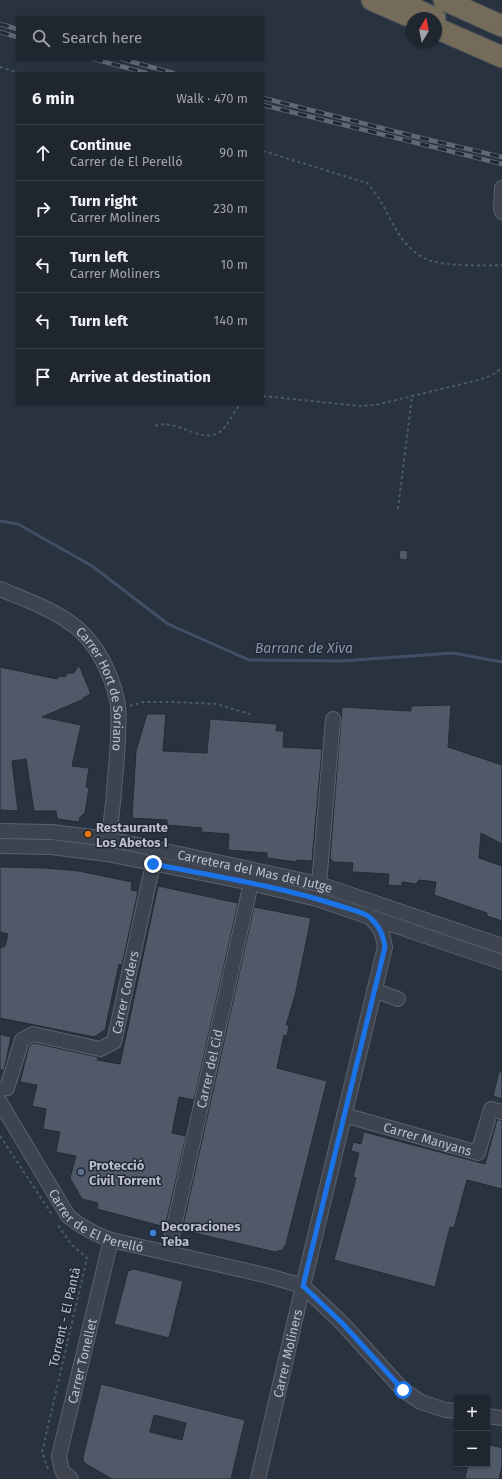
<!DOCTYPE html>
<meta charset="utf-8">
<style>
:root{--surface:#1f262f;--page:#272e37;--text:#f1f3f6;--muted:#a1a5aa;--line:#3c434b}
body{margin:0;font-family:"Fira Sans",sans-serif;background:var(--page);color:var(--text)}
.controls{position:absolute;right:12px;bottom:12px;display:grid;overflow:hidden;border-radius:0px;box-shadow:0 1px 3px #0004}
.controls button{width:36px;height:36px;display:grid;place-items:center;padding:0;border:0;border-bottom:1px solid var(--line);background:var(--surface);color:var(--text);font:20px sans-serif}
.compass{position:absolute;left:406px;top:12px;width:36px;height:36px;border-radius:50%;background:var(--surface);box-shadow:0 1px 3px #0004;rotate:10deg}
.stop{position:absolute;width:12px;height:12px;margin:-9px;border:3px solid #1a73e8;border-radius:50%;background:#fff}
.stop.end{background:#1a73e8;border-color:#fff;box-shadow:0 1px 4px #0008}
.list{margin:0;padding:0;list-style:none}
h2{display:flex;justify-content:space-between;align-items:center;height:52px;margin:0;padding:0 16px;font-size:17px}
h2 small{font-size:13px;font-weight:400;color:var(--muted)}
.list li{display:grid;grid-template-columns:26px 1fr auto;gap:12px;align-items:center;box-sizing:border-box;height:56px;padding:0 16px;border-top:1px solid var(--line)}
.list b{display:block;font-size:15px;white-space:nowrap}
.list p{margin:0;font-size:13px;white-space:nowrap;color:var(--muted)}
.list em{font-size:13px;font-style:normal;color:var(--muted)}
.icon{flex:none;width:22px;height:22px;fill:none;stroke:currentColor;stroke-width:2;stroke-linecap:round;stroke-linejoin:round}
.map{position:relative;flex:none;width:502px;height:1479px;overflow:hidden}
.search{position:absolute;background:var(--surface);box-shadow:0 1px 3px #0004;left:16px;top:16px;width:248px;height:44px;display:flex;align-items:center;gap:10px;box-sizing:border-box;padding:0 14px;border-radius:0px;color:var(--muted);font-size:15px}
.panel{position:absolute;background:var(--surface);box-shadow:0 1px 3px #0004;left:16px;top:72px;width:248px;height:332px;border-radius:0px}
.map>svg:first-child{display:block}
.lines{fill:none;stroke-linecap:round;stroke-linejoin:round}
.stream{stroke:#414f66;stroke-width:3}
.building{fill:#505967;stroke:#242b36;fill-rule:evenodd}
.minor-casing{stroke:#5b626c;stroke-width:16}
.highway-casing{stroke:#484f59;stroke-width:23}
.path{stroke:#4b5c5f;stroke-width:2;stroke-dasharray:3 3;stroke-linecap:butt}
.minor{stroke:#3d444f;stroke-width:14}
.highway{stroke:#746b5b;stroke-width:21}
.rail-casing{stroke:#5f6875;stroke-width:4.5}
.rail{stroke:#222934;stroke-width:3;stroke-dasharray:9;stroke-linecap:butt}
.route{stroke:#1a73e8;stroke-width:5}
.food-dot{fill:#e8710a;stroke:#222934;stroke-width:1.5}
.service-dot{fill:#5c6f8a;stroke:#222934;stroke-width:1.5}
.shop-dot{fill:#3f7fe0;stroke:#222934;stroke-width:1.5}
.labels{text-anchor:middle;stroke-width:3;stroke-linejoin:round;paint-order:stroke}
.street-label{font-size:13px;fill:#babfc9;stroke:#222934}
.poi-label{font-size:13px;font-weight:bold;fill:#babfc9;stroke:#222934;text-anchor:start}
.water-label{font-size:14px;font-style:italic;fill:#8595ad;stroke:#222934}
</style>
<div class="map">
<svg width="502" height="1479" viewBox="0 0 502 1479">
<rect width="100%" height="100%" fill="#29323f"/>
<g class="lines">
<!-- stream -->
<path class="stream" d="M0 521 18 524 92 566 168 624 249 660 341 661 453 653 502 662"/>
</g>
<!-- building -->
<path class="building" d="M400 550 408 551 407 560 399 559Z
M79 665 91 694 83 698 84 699 42 717 81 725 72 766 89 768 86 787 89 788 85 813 80 817 79 822 57 819 56 811H34L26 759 12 761 18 811 0 810V667L57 679 60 676 65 677 68 673H74Z
M451 705 448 747 502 765V844L481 833 479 858 502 866V921L487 916V913L434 895 436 882 419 880 416 884 402 882V886L388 885 389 874 352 872 353 863 334 862 330 858 342 707 411 711V706Z
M147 714H166L163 751 207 753 210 719 277 724 276 731H284L283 747 322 749 312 861 297 860 296 862 267 858V853L228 850 229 834 201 832 202 828 167 825V820L132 818 136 751Z
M0 867 45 868 79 871 132 882 131 890 138 891 122 965 119 964 105 1030 94 1037 0 1018V948L5 946 8 934 0 932Z
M158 886 238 903 194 1100 179 1097 172 1133 186 1136 165 1227 97 1209 98 1203 82 1199 70 1178 76 1156 56 1152 60 1132 43 1129 46 1109 32 1106 37 1085 20 1082 29 1046 34 1043 98 1057 97 1060 120 1064Z
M254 907 311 918 295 996 286 1025H289L287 1036 284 1035 277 1068 327 1081 286 1244 282 1250 275 1252 182 1230Z
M0 1034 11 1037 4 1070H0Z
M499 1072H502V1099L493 1096Z
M497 1120H502V1189L467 1180 454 1228 450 1227 435 1287 334 1260 356 1178 353 1177 359 1153 351 1151 353 1142 361 1144 364 1132 485 1164Z
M134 1269 183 1281 169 1338 114 1324 128 1271Z
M101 1384 245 1420 231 1479H112L86 1464 83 1461V1457ZM154 1415 186 1423 182 1440 150 1432Z
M487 1444 502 1448V1466L499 1479H465L468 1464H487Z"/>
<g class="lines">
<defs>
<g id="minor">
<path d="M502 188 501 209 502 212"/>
<path id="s1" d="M0 589C26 600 53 609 76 627 97 644 111 673 117 700 120 712 118 727 118 739 116 773 113 806 109 839"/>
<path id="s2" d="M0 831 51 832 109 839 319 884 502 946"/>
<path d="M0 846 51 847 107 854 251 883 317 899 502 962"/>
<path d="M319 884 333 719"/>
<path d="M374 990 398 999"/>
<path id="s3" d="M0 1089 7 1088 22 1040 33 1034 100 1049 114 1042 153 864"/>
<path id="s4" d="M0 1102 68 1216C81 1227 94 1234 111 1240L265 1275 303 1286 342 1323 403 1390 421 1402 445 1410 457 1411"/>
<path id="s5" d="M344 1115 478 1153 491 1109 502 1112"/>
<path id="s6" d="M168 1253 251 883"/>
<path d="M487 1416 502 1418"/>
<path id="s7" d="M71 1479 62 1471 59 1456 111 1240"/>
<path id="s8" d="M258 1479 303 1286 385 947C382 930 380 926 367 915"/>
</g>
<path id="highway" d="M372 0 406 15
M394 0 435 18
M444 0 502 26
M436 28 502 57"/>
</defs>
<!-- minor casing -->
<use href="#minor" class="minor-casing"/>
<!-- highway casing -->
<use href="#highway" class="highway-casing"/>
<!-- path -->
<path class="path" d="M0 67 19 73
M263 151 367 183C381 197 388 217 398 233 405 244 416 255 428 260 443 266 485 266 502 265
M263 396 360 406 375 405 479 380 492 375 502 368
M155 426C176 417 202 446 221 431 229 424 234 411 241 403
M398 509 412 397
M130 706 143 702H174L216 704 250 714
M0 1136 53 1216
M48 1469 42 1452 87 1258 71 1244 58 1225"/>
<!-- minor -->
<use href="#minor" class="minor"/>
<!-- highway -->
<use href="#highway" class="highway"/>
<defs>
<path id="rail" d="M0 24 17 29
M0 32 17 37
M94 59 146 73
M122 59 173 73
M263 98 413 136 502 157
M263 105 502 164"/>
</defs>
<!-- rail casing -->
<use href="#rail" class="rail-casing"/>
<!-- rail -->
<use href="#rail" class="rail"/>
</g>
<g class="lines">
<!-- route -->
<path class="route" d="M153 864C214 876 277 886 337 905 346 908 360 911 368 916 379 925 383 934 385 947L303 1286 342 1323 403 1390"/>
</g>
<!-- markers -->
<circle class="food-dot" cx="88" cy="834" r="4"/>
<circle class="service-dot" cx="81" cy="1172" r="4"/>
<circle class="shop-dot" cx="153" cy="1233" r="4"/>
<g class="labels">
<!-- street labels -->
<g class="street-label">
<text dy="5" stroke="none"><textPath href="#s1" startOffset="155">Carrer Hort de Soriano</textPath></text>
<text dy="5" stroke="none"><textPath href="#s2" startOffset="259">Carretera del Mas del Jutge</textPath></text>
<text dy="5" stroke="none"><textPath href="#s3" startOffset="205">Carrer Corders</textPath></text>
<text dy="5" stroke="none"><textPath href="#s6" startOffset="189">Carrer del Cid</textPath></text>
<text dy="5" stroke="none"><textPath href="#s5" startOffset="87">Carrer Manyans</textPath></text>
<text dy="5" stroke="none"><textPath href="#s4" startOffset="159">Carrer de El Perelló</textPath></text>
<text transform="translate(64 1317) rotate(-77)" y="5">Torrent - El Pantà</text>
<text dy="5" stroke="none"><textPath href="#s8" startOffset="129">Carrer Moliners</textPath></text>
<text dy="5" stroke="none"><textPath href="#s7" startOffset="125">Carrer Tonellet</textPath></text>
</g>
<!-- poi labels -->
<g class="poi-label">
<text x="96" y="832">Restaurante<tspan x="96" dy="15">Los Abetos I</tspan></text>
<text x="89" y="1170">Protecció<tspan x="89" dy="15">Civil Torrent</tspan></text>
<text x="161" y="1231">Decoraciones<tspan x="161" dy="15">Teba</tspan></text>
</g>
<!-- water labels -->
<g class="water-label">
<text x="304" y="653">Barranc de Xiva</text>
</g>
</g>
</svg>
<div class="controls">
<button>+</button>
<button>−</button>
</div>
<svg class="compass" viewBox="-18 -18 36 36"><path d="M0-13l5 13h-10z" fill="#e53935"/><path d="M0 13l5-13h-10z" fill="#a1a5aa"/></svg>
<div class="stop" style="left:403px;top:1390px"></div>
<div class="stop end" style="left:153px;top:864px"></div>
<div class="search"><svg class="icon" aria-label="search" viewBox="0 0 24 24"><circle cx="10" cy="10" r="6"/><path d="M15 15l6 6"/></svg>Search here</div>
<section class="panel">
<h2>6 min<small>Walk · 470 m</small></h2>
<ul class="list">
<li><svg class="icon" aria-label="ahead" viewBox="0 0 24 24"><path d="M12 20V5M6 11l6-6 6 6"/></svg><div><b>Continue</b><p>Carrer de El Perelló</p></div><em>90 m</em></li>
<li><svg class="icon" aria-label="right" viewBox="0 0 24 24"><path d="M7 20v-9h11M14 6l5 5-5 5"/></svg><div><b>Turn right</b><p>Carrer Moliners</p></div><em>230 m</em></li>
<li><svg class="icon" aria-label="left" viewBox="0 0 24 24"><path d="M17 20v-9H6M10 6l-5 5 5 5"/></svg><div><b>Turn left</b><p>Carrer Moliners</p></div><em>10 m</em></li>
<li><svg class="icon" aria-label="left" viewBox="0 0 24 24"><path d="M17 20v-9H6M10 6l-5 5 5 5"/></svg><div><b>Turn left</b></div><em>140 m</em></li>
<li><svg class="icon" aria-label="arrive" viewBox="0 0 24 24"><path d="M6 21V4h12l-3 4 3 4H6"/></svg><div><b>Arrive at destination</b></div></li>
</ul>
</section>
</div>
